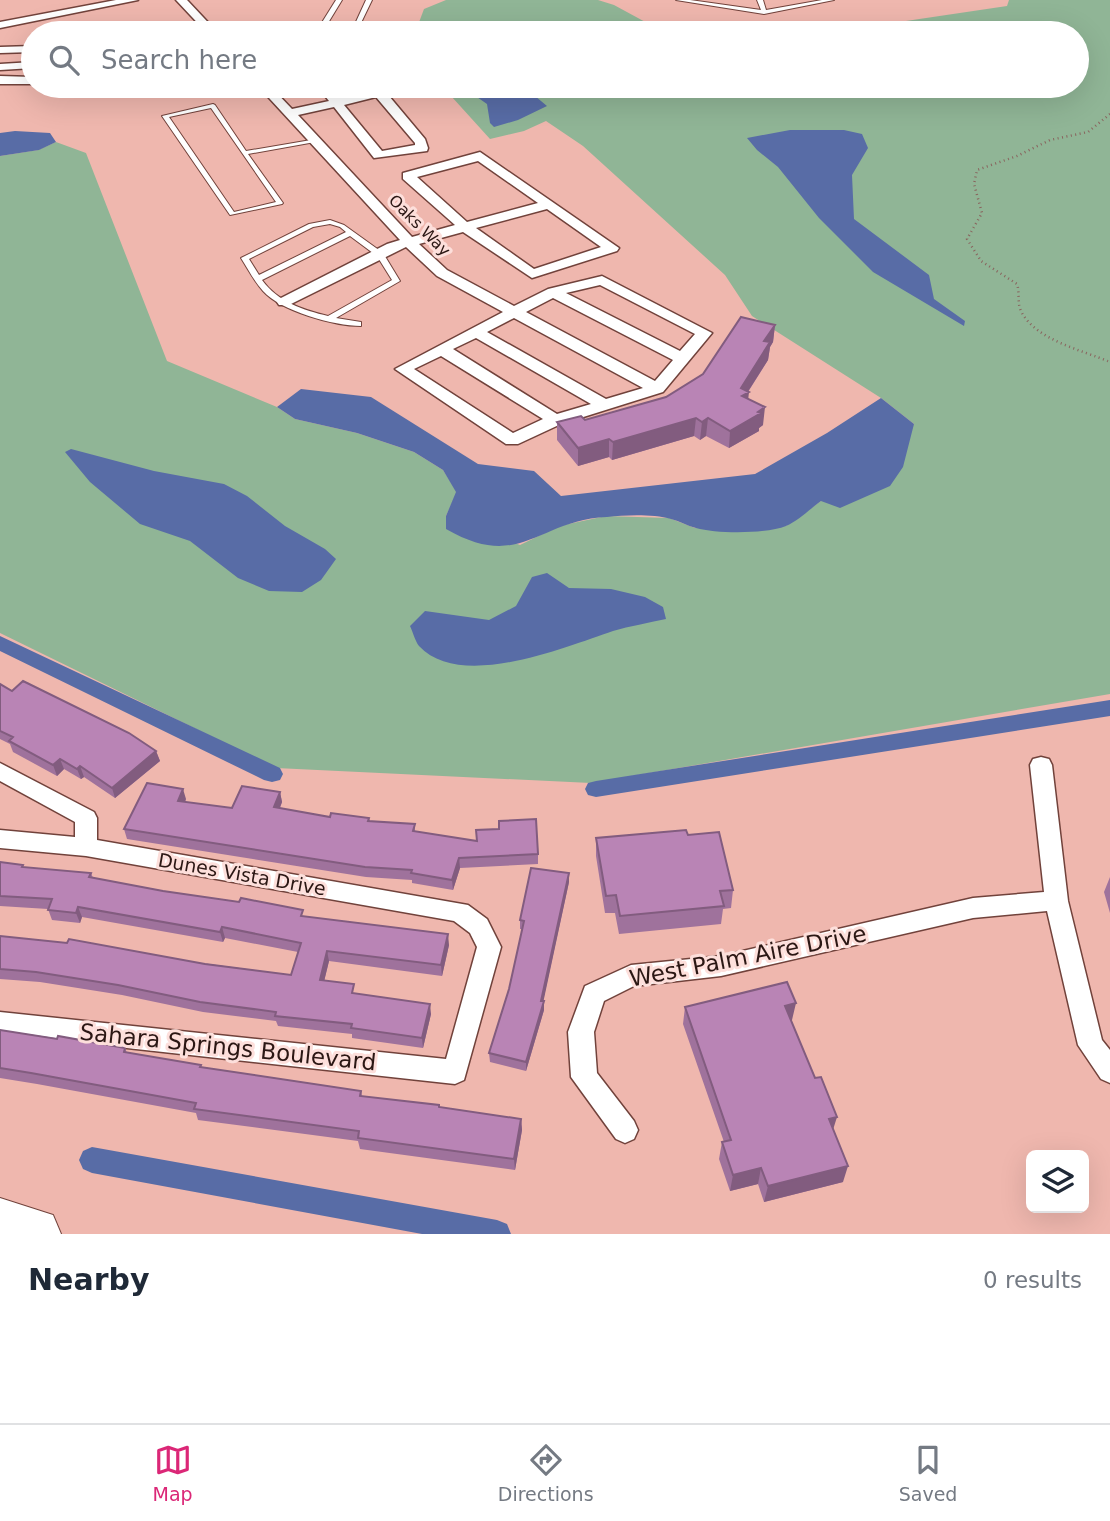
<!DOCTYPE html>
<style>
:root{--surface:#fff;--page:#f6f6f7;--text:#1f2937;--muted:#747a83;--line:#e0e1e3;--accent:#db2777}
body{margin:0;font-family:"DejaVu Sans",sans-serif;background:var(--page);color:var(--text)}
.controls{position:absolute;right:21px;bottom:21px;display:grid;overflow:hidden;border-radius:10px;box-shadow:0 7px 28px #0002}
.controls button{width:63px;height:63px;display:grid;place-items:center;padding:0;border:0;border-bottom:2px solid var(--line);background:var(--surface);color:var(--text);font:35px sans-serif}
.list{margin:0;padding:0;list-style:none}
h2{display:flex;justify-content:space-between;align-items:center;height:91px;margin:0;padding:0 28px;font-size:30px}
h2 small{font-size:23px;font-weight:400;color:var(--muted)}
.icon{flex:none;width:38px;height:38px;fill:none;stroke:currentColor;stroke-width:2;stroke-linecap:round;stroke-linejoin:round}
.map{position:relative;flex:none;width:1110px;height:1234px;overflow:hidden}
.search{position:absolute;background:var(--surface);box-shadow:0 7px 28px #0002;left:21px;right:21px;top:21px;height:77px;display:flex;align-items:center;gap:18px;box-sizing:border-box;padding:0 24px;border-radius:38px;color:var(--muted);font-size:26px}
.sheet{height:189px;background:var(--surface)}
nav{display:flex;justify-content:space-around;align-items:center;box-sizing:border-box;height:98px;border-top:2px solid var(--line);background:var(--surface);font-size:19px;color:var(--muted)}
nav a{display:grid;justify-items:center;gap:4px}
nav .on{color:var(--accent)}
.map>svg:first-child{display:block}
.green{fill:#90b596}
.water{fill:#586ca6}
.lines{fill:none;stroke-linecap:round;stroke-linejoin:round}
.canal{fill:#586ca6;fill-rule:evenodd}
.lane-casing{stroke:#71423b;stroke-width:2}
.street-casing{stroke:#71423b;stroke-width:3}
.highway-casing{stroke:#71423b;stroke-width:2}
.path{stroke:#89645e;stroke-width:2.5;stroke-dasharray:1 3.5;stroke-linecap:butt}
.lane{fill:#fff;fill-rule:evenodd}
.street{fill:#fff;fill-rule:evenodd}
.highway{fill:#fff;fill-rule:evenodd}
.wall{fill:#9f729c}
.shaded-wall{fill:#825c7f}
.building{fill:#b984b5;stroke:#825c7f;stroke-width:2}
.labels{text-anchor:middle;stroke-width:6;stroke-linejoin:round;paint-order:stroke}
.far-street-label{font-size:16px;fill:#2b1714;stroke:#fddfdb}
.street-label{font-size:19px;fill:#2b1714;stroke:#fddfdb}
.near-street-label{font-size:23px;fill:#2b1714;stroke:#fddfdb}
</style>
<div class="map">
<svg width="1110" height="1234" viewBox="0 0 1110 1234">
<rect width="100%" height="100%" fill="#efb7ae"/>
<!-- green -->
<path class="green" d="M446 0H598L614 5 649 24 724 33H415L424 9Z
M1009 0H1110V694L591 783 276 768 0 633V156L38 150 56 142 86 153 167 361 277 407 295 419 357 433 414 452 443 470 457 492 446 516 520 545 559 526 606 516 669 518 695 528 786 526 821 501 914 424 881 398 752 316 725 275 583 146 546 121 524 131 490 139 442 86H1077V33H825L1007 6Z"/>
<!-- water -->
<path class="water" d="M993 21V24L979 26 966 33H880L948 24Z
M461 86H523L547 106 518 120 494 127 490 123 487 104Z
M790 130H844L862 134 868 148 852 175 854 219 929 275 934 299 965 321 964 326 873 272 819 218 778 167 757 150 747 138Z
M15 131 50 133 56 142 39 150 0 156V133Z
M301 389 371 397 478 464 534 471 561 496 755 474 827 433 881 398 914 424 903 467 890 486 840 508 821 501C810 509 798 521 786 526 766 534 717 534 696 528 687 526 680 521 671 519 653 514 626 515 607 517 537 520 521 572 446 529V516L456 492 443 470 414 452 357 433 295 419 277 407Z
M71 449 154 471 224 484 247 496 285 526 325 549 336 559 321 580 302 592 269 591 238 578 190 541 140 524 90 482 65 452Z
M547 573 569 588 611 589 645 597 663 607 666 619C648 623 630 626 613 631 565 647 461 691 419 646 415 641 413 632 410 626L425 611 489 620 516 606 532 577Z"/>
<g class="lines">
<!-- canal -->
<path class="canal" d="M0 636 280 768 283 774 280 780 272 782 264 780 0 651Z
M1110 700V716L596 797 588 795 585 789 588 783 596 781Z
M92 1147 497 1220 507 1224 511 1234H422L92 1173 83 1169 79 1160 83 1151Z"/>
<defs>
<path id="lane" d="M336 0H342L328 23 355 24 366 0H372L359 27 322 25 321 24Z
M676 0H690L761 10 757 0H763L766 10 822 0H834L764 14Z
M213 104 215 105 246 151 317 139 318 140 315 142 248 154 283 203 282 204 230 215 162 116ZM211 108 276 202 234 212 169 117Z
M330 220 344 225 383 253 400 281 336 318 361 322V326C334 326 281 311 263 291 254 281 248 269 241 258L309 224ZM330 224 340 227 346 232 259 275 249 259 313 227ZM350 236 377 256 392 280 328 316C303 310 278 302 262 280Z"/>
<path id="street" d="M116 0H138L0 28V22Z
M176 0H187L218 33H207Z
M33 46V52L0 53V47Z
M33 62V68L0 70V64Z
M0 76 33 77V84H0Z
M258 86H270L292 109 329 101 317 86H329L339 98 371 91 367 86H379L384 90 425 139 428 148 427 151 374 158 334 107 298 115 412 237 455 225 403 179V173L480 152 619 248 617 251 532 278 463 232 419 244 447 270 514 306 548 289 602 276 712 333 663 392 561 424 518 444H506L395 369 503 312 437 276 406 247 289 305H279L277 302 279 299 387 244 400 240ZM376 97 415 143V145L382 151 344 105ZM478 161 538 203 467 222 417 177ZM547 209 601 247 534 269 476 228ZM600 285 695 334 680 351 566 293ZM553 298 673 360 655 381 526 312ZM514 318 643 388 606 399 487 332ZM476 338 591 404 557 414 453 349ZM441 356 543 419 513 433 414 369Z
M1041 757 1049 759 1052 765 1068 901 1102 1040 1110 1050V1083L1101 1079 1078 1045 1047 911 973 918 721 976 634 986 604 1001 594 1032 597 1073 634 1121 638 1130 634 1139 625 1143 616 1139 571 1077 568 1032 585 986 631 965 721 956 973 898 1044 892 1030 765 1033 759Z
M0 763 94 812 97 818V840L468 905 487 919 501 947 464 1080 455 1084 0 1034V1012L446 1059 477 947 470 933 454 921 86 856 0 848V830L75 837V822L0 781Z"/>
<path id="highway" d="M0 1198 53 1215 61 1234H0Z"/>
</defs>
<!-- lane casing -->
<use href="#lane" class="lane-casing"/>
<!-- street casing -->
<use href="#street" class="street-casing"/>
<!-- highway casing -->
<use href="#highway" class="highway-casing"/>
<!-- path -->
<path class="path" d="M1110 114 1088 132 1050 140 1017 156 977 170 974 184 982 213 967 239 981 261 1017 284C1020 293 1017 303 1021 311 1035 340 1082 350 1110 362"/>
<!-- lane -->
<use href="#lane" class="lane"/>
<!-- street -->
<use href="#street" class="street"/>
<!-- highway -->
<use href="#highway" class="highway"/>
</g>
<!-- wall -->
<path class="wall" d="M775 325 773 342 770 347 768 360 748 392V399L763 425 759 428V431L729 448 706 436 700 440 694 436 612 460 609 457 578 466 557 440V422L585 420 666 397 703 374Z
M0 684 12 691 156 751 160 761 115 798 84 777 81 779 64 769 57 776 13 752 10 744 0 739Z
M280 792 282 802 280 808 330 817 369 818 370 821 415 824V831L538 854V864L460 868 453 890 412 883V880L366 877 127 839 124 829 186 799 185 802 232 808Z
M688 835 733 890 731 908 723 909 721 924 619 934 615 913H605L596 856V838Z
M0 862 24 868 91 873 93 878 304 916 449 945 442 976 329 961 324 981 356 994 431 1014 423 1048 352 1038V1034L278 1026 276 1021 203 1012 122 995 40 982 0 979V936L291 975 298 952 225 938 223 942 82 917 80 923 52 920 48 909 0 906Z
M1110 877V913L1104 892Z
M569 882 543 1001 544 1010 526 1071 490 1062 489 1053 509 989 522 929H520V920Z
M685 1007 792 1020H791L833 1129 843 1182 764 1202 758 1184 730 1191 719 1159 722 1142H724L683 1024Z
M0 1030 125 1048 127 1053 202 1067 361 1091 362 1096 521 1119 522 1130 515 1170 360 1149 358 1141 198 1120 196 1113 37 1084 0 1078Z"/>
<!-- shaded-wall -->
<path class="shaded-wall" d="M775 325 773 342 770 347 768 360 747 393 749 392 747 410 741 388 764 341Z
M765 407 763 425 759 428V431L729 448 730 431Z
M696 418 694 436 612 460 613 442Z
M708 418 706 436 700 440 702 422Z
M609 439V457L578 466V448Z
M156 751 160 761 115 798 112 788Z
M60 759 64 769 57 776 53 765Z
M80 766 84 777 81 779 77 769Z
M183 789 186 799 181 811 178 801Z
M280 792 282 802 276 817 274 807Z
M459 858 460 868 453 890 452 880Z
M569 873V882L542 1008 544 1001V1010L526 1071V1062L541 1001Z
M78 907 82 917 80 923 76 913Z
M222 927 225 938 223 942 220 932Z
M448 934 449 945 442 976 441 965Z
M327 951 329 961 322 990 320 980Z
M796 1003 792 1020 781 1023 785 1006Z
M430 1004 431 1014 423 1048 422 1038Z
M837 1117 832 1133 829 1119Z
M521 1119 522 1130 515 1170 514 1159Z
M848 1166 843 1182 764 1202 768 1186Z
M761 1168 758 1184 730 1191 733 1175Z"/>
<!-- building -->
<path class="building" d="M741 317 775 325 764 341 770 342 741 388 749 392 742 396 765 407 758 412 761 413 730 431 708 418 702 422 696 418 613 442 609 439 578 448 557 422 581 416 585 420 666 397 703 374Z
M23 681 129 733 156 751 112 788 80 766 77 769 60 759 53 765 9 741 13 737 0 731V684L12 691Z
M147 783 183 789 178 801 232 808 242 786 280 792 274 807 330 817 331 813 369 818 368 821 415 824 413 831 477 841 476 830 499 829V821L536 819 538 854 459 858 452 880 411 873 412 870 365 867 124 829Z
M686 830 688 835 719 832 733 890 720 891 724 906 620 916 616 895 606 896 596 838Z
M0 862 23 865 22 867 91 873 89 877 163 891 239 902 241 898 303 910 301 916 448 934 441 965 327 951 320 980 354 984 352 993 430 1004 422 1038 351 1028 352 1024 275 1016 276 1012 200 1002 118 985 36 972 0 969V936L67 943 69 939 205 964 291 975 301 943 222 927 220 932 78 907 76 913 48 910 52 899 0 896Z
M531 868 569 873 541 1001H544L526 1062 489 1053 509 989 524 921 520 920Z
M787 982 796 1003 785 1006 815 1078 821 1077 837 1117 829 1119 848 1166 768 1186 761 1168 733 1175 722 1142 731 1140 685 1007Z
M0 1030 57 1039 58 1036 125 1048 124 1052 201 1065 200 1067 361 1091 360 1096 439 1105V1107L521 1119 514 1159 358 1138 359 1131 194 1109 196 1103 31 1073 0 1068Z"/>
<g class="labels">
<!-- far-street labels -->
<g class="far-street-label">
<text transform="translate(420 225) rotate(45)" y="6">Oaks Way</text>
</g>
<!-- street labels -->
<g class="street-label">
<text transform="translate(242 874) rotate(10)" y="7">Dunes Vista Drive</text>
</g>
<!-- near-street labels -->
<g class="near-street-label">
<text transform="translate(748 956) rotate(-11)" y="8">West Palm Aire Drive</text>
<text transform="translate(228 1047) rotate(6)" y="8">Sahara Springs Boulevard</text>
</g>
</g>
</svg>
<div class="controls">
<button><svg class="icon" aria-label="layers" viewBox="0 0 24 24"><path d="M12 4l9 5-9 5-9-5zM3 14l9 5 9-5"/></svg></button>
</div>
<div class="search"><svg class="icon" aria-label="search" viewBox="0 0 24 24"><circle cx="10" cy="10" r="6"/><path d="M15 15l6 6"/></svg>Search here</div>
</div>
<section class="sheet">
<h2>Nearby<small>0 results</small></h2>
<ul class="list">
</ul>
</section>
<nav>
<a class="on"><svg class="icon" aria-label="map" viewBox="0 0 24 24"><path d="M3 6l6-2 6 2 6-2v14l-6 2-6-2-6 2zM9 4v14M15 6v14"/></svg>Map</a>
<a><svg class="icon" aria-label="directions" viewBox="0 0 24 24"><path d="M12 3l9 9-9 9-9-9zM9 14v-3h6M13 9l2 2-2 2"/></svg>Directions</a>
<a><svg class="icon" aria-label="saved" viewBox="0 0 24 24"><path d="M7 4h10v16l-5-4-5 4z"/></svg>Saved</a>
</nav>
